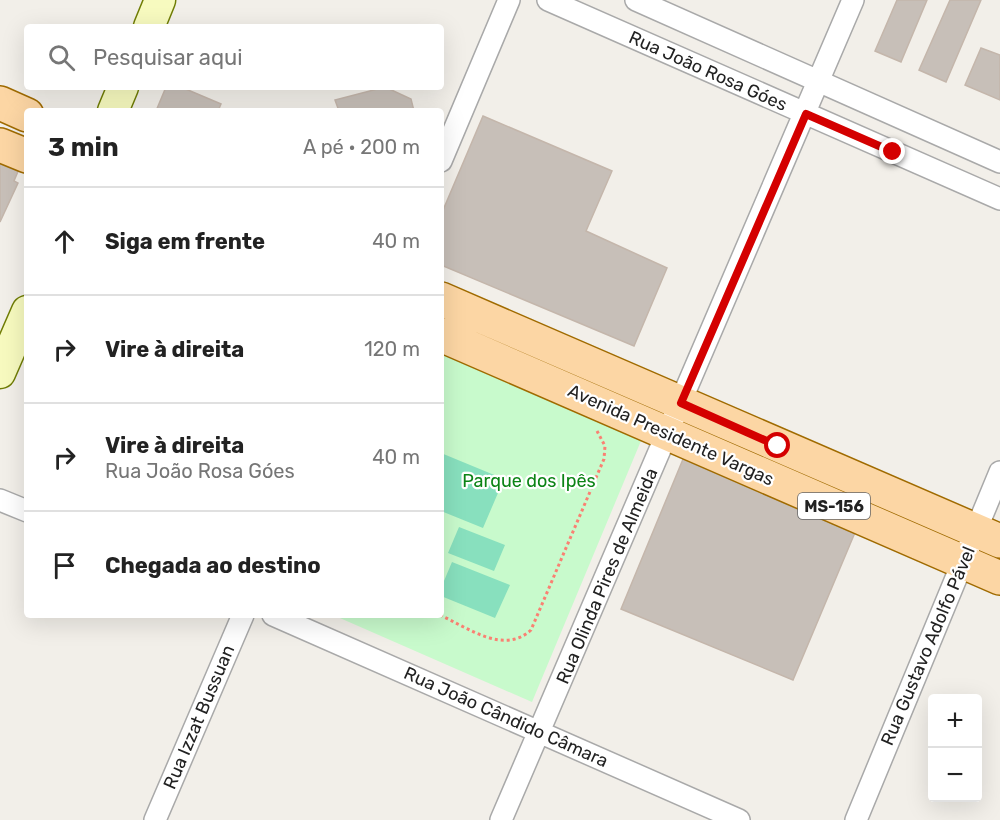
<!DOCTYPE html>
<html lang="pt">
<meta charset="utf-8">
<style>
:root{--surface:#fff;--page:#f6f6f6;--text:#222;--muted:#767676;--line:#e0e0e0}
body{margin:0;font-family:Rubik,sans-serif;background:var(--page);color:var(--text)}
.controls{position:absolute;right:18px;bottom:18px;display:grid;overflow:hidden;border-radius:6px;box-shadow:0 6px 24px #0002}
.controls button{width:54px;height:54px;display:grid;place-items:center;padding:0;border:0;border-bottom:2px solid var(--line);background:var(--surface);color:var(--text);font:30px sans-serif}
.stop{position:absolute;width:18px;height:18px;margin:-14px;border:4px solid #d40000;border-radius:50%;background:#fff}
.stop.end{background:#d40000;border-color:#fff;box-shadow:0 2px 6px #0008}
.list{margin:0;padding:0;list-style:none}
h2{display:flex;justify-content:space-between;align-items:center;height:78px;margin:0;padding:0 24px;font-size:26px}
h2 small{font-size:20px;font-weight:400;color:var(--muted)}
.list li{display:grid;grid-template-columns:39px 1fr auto;gap:18px;align-items:center;box-sizing:border-box;height:108px;padding:0 24px;border-top:2px solid var(--line)}
.list b{display:block;font-size:22px;white-space:nowrap}
.list p{margin:0;font-size:20px;white-space:nowrap;color:var(--muted)}
.list em{font-size:20px;font-style:normal;color:var(--muted)}
.icon{flex:none;width:33px;height:33px;fill:none;stroke:currentColor;stroke-width:2;stroke-linecap:round;stroke-linejoin:round}
.map{position:relative;flex:none;width:1000px;height:820px;overflow:hidden}
.search{position:absolute;background:var(--surface);box-shadow:0 6px 24px #0002;left:24px;top:24px;width:420px;height:66px;display:flex;align-items:center;gap:15px;box-sizing:border-box;padding:0 21px;border-radius:6px;color:var(--muted);font-size:22px}
.panel{position:absolute;background:var(--surface);box-shadow:0 6px 24px #0002;left:24px;top:108px;width:420px;height:510px;border-radius:6px}
.map>svg:first-child{display:block}
.park{fill:#c8facc}
.pitch{fill:#88e0be}
.building{fill:#c7bfb8;stroke:#c4b6ab;stroke-width:1.5}
.lines{fill:none;stroke-linecap:round;stroke-linejoin:round}
.street-casing{stroke:#a9a9a9;stroke-width:24}
.secondary-casing{stroke:#707d05;stroke-width:33}
.primary-casing{stroke:#a06b00;stroke-width:36}
.path{stroke:#fa8072;stroke-width:3;stroke-dasharray:3 3;stroke-linecap:butt}
.street{stroke:#fff;stroke-width:21}
.secondary{stroke:#f7fabf;stroke-width:30}
.primary{stroke:#fcd6a4;stroke-width:33}
.route{stroke:#d40000;stroke-width:8}
.labels{text-anchor:middle;stroke-width:4.5;stroke-linejoin:round;paint-order:stroke}
.shield{fill:#fff;stroke:#646464;stroke-width:1.5}
.shield-label{font-size:16px;font-weight:bold;fill:#222}
.street-label{font-size:18px;fill:#222;stroke:#fff}
.park-label{font-size:18px;fill:#0c8416;stroke:#fff}
</style>
<div class="map">
<svg width="1000" height="820" viewBox="0 0 1000 820">
<rect width="100%" height="100%" fill="#f2efe9"/>
<!-- park -->
<path class="park" d="M441 345 643 436 532 702 333 615H441Z"/>
<!-- pitch -->
<path class="pitch" d="M441 453 504 479 483 528 441 511Z
M459 527 505 545 494 571 448 553Z
M452 562 510 585 495 618 441 596V588Z"/>
<!-- building -->
<path class="building" d="M897 0H927L901 62 875 51Z
M950 0H981L946 82 919 70Z
M981 48 1000 55V100L965 85Z
M166 87H181L221 104 218 111H156Z
M385 87 411 99 414 111H339L335 100Z
M483 116 612 171 586 231 667 268 634 346 441 265V215Z
M0 152 22 162 14 181 18 183 0 222Z
M686 452 859 523 793 680 621 609Z"/>
<g class="lines">
<defs>
<path id="street" d="M548 0 1000 199
M636 0 1000 162
M441 161 509 0
M0 500 27 511
M273 615 739 820
M155 820 243 615
M501 820 853 0
M856 820 1000 472"/>
<path id="secondary" d="M149 27 160 0
M113 111 123 87
M0 373 27 311"/>
<path id="primary" d="M0 103 27 115
M0 145 27 156
M441 299 1000 541
M441 335 1000 578"/>
</defs>
<!-- street casing -->
<use href="#street" class="street-casing"/>
<!-- secondary casing -->
<use href="#secondary" class="secondary-casing"/>
<!-- primary casing -->
<use href="#primary" class="primary-casing"/>
<!-- path -->
<path class="path" d="M440 615C468 628 504 655 531 630L604 459 605 446 597 431"/>
<!-- street -->
<use href="#street" class="street"/>
<!-- secondary -->
<use href="#secondary" class="secondary"/>
<!-- primary -->
<use href="#primary" class="primary"/>
</g>
<g class="lines">
<!-- route -->
<path class="route" d="M778 446 681 403 806 114 893 152"/>
</g>
<g class="labels">
<!-- shield labels -->
<rect class="shield" x="798" y="493" width="72" height="26" rx="4.5"/>
<g class="shield-label">
<text x="834" y="512">MS-156</text>
</g>
<!-- street labels -->
<g class="street-label">
<text transform="translate(708 71) rotate(24)" y="6">Rua João Rosa Góes</text>
<text transform="translate(671 435) rotate(24)" y="6">Avenida Presidente Vargas</text>
<text transform="translate(607 576) rotate(-67)" y="6">Rua Olinda Pires de Almeida</text>
<text transform="translate(928 646) rotate(-67)" y="6">Rua Gustavo Adolfo Pável</text>
<text transform="translate(199 717) rotate(-67)" y="6">Rua Izzat Bussuan</text>
<text transform="translate(506 717) rotate(24)" y="6">Rua João Cândido Câmara</text>
</g>
<!-- park labels -->
<g class="park-label">
<text x="529" y="487">Parque dos Ipês</text>
</g>
</g>
</svg>
<div class="controls">
<button>+</button>
<button>−</button>
</div>
<div class="stop" style="left:778px;top:446px"></div>
<div class="stop end" style="left:893px;top:152px"></div>
<div class="search"><svg class="icon" aria-label="search" viewBox="0 0 24 24"><circle cx="10" cy="10" r="6"/><path d="M15 15l6 6"/></svg>Pesquisar aqui</div>
<section class="panel">
<h2>3 min<small>A pé · 200 m</small></h2>
<ul class="list">
<li><svg class="icon" aria-label="ahead" viewBox="0 0 24 24"><path d="M12 20V5M6 11l6-6 6 6"/></svg><div><b>Siga em frente</b></div><em>40 m</em></li>
<li><svg class="icon" aria-label="right" viewBox="0 0 24 24"><path d="M7 20v-9h11M14 6l5 5-5 5"/></svg><div><b>Vire à direita</b></div><em>120 m</em></li>
<li><svg class="icon" aria-label="right" viewBox="0 0 24 24"><path d="M7 20v-9h11M14 6l5 5-5 5"/></svg><div><b>Vire à direita</b><p>Rua João Rosa Góes</p></div><em>40 m</em></li>
<li><svg class="icon" aria-label="arrive" viewBox="0 0 24 24"><path d="M6 21V4h12l-3 4 3 4H6"/></svg><div><b>Chegada ao destino</b></div></li>
</ul>
</section>
</div>
